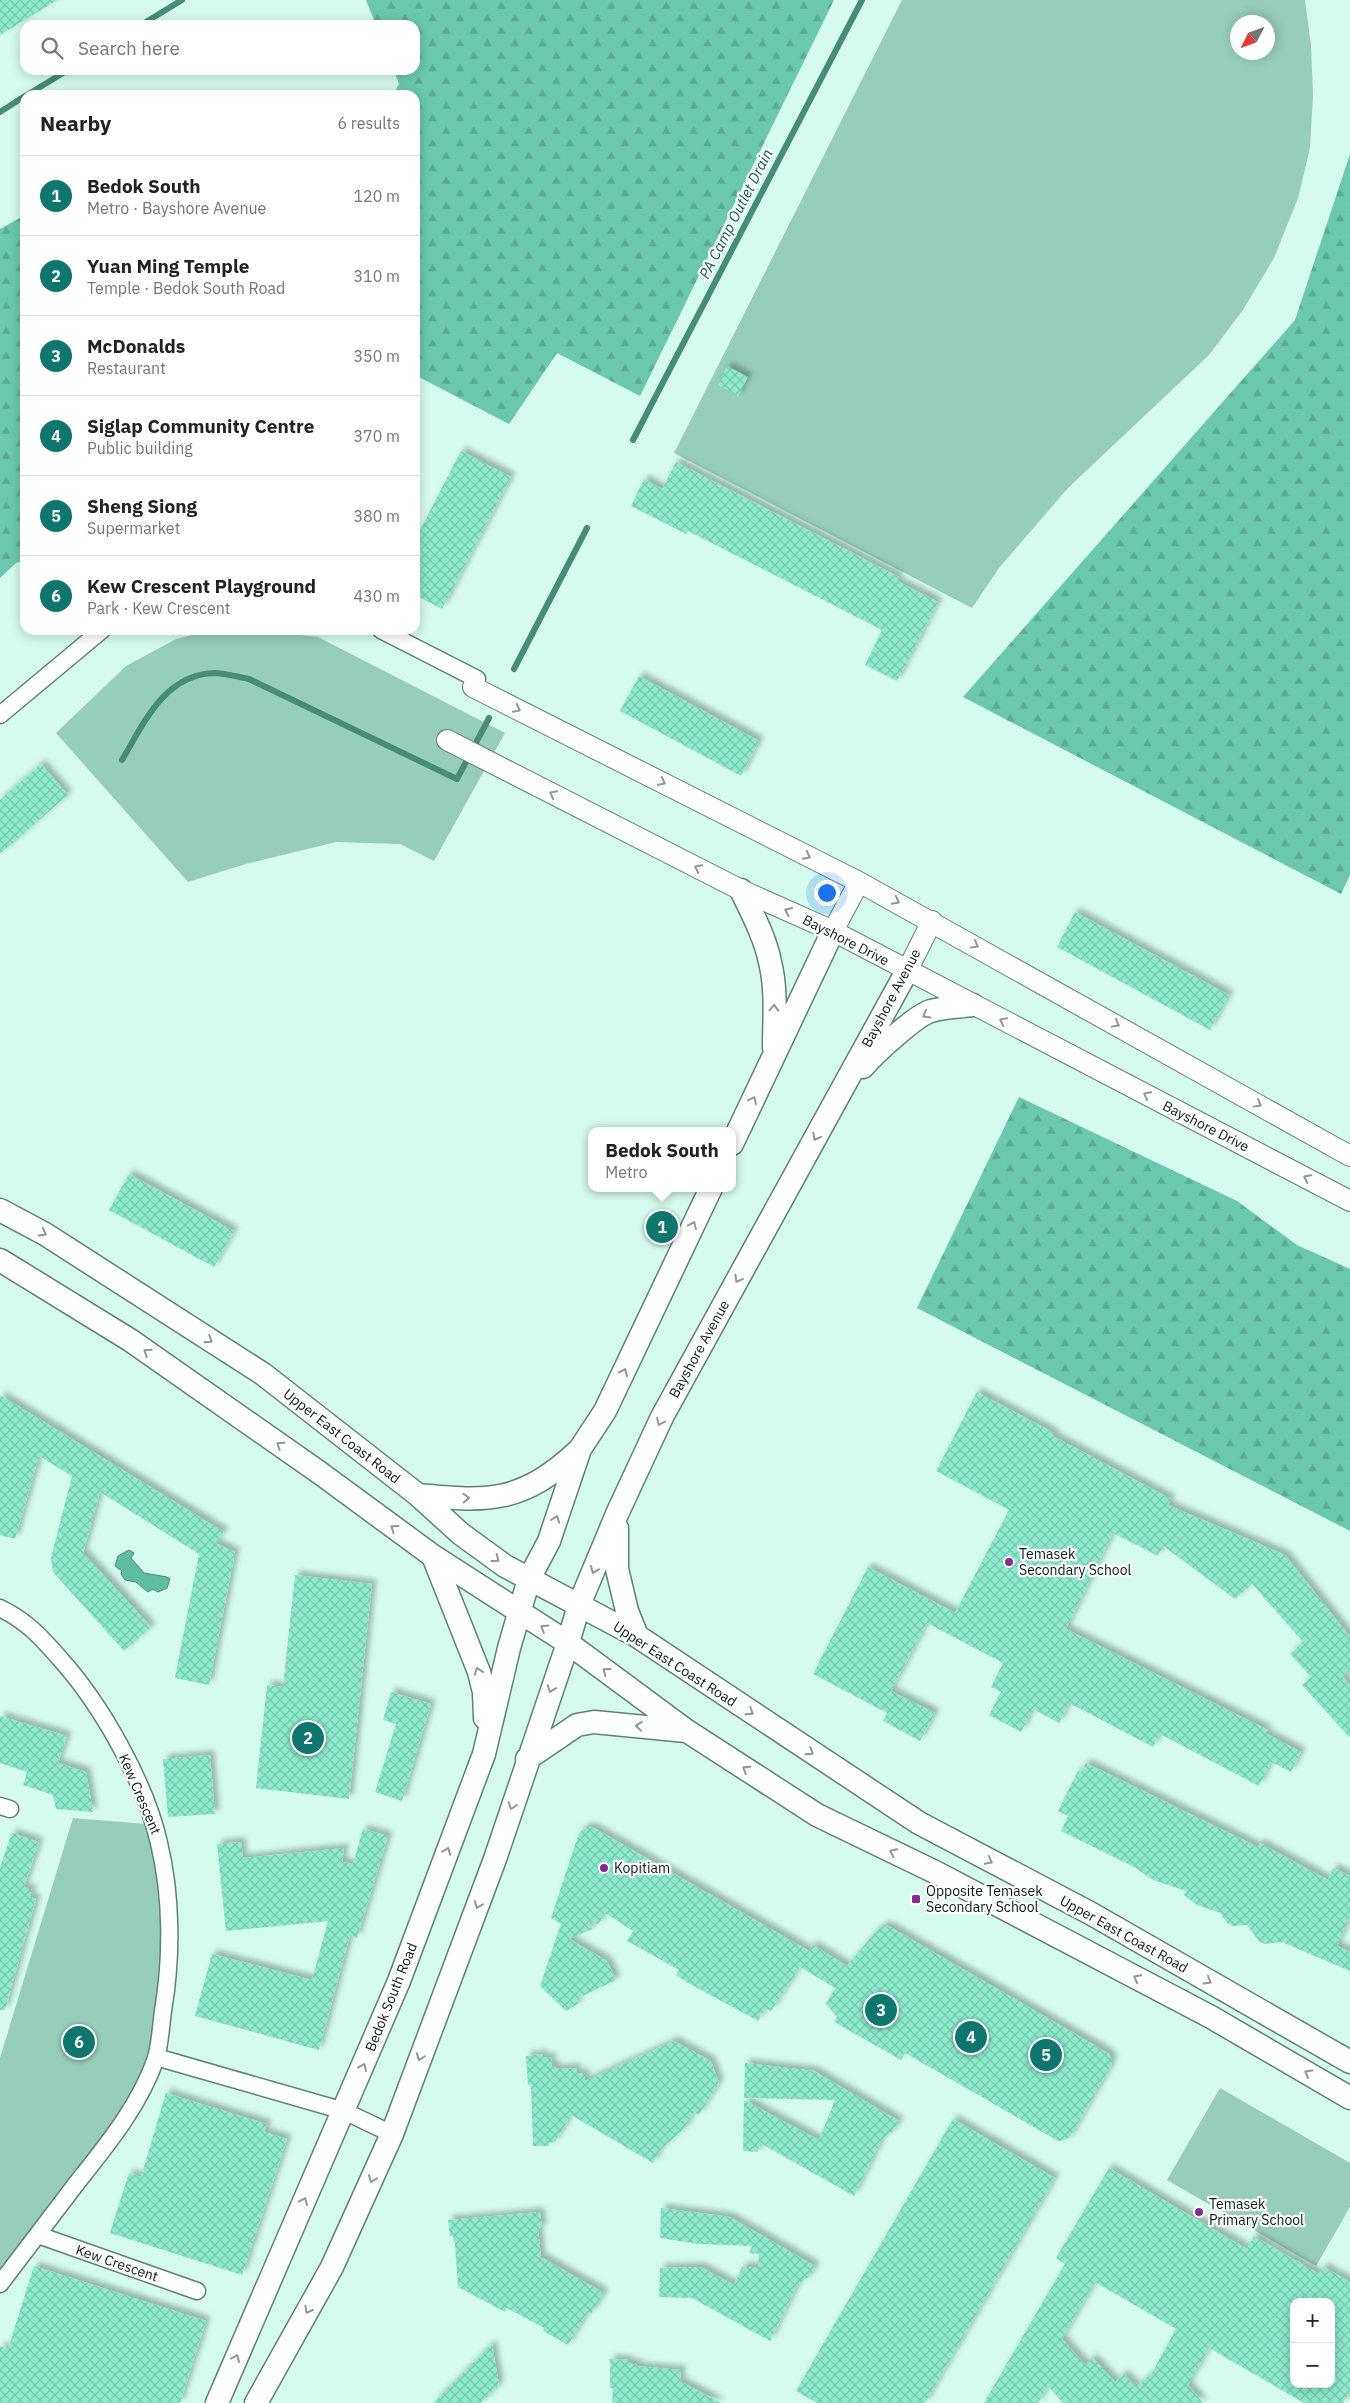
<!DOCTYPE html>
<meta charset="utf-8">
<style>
:root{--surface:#fff;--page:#f6f6f6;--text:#222;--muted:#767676;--line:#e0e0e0;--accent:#0f766e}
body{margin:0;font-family:"IBM Plex Sans",sans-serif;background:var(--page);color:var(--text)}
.controls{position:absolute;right:15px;bottom:15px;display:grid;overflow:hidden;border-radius:10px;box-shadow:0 2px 12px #0003}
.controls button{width:45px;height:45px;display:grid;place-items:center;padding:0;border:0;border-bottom:1px solid var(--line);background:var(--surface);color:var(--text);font:25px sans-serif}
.compass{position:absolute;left:1230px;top:15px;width:45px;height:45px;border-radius:50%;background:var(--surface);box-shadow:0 2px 12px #0003;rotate:228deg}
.you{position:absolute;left:826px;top:892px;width:18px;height:18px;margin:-12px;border:4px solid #fff;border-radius:50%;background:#1a73e8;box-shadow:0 0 0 8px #1a73e833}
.badge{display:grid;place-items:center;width:32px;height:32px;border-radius:50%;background:var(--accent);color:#fff;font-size:16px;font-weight:700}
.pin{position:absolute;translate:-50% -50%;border:2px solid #fff;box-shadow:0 1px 5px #0006}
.popup{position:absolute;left:588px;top:1127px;width:148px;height:65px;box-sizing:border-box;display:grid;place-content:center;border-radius:10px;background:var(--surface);filter:drop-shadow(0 1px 4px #0005);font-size:16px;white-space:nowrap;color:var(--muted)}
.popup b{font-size:19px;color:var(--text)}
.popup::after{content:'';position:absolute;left:50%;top:100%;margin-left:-10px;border:10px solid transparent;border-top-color:var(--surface)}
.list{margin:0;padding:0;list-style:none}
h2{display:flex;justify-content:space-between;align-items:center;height:65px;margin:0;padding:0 20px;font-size:21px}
h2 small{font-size:16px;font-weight:400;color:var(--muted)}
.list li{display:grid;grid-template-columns:32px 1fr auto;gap:15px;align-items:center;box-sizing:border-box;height:80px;padding:0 20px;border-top:1px solid var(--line)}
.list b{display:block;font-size:19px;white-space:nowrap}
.list p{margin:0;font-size:16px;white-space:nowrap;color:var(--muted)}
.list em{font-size:16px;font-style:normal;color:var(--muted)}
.icon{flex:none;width:28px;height:28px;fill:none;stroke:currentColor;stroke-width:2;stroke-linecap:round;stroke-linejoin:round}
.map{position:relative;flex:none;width:1350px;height:2403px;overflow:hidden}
.search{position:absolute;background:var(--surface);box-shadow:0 2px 12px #0003;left:20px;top:20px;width:400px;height:55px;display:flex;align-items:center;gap:12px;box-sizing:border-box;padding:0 18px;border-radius:15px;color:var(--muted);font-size:19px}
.panel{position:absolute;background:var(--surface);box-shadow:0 2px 12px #0003;left:20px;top:90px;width:400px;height:545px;border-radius:15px}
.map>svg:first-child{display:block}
.green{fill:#96cebb;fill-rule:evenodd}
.forest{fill:url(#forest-firs)}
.water{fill:#5fbda1;stroke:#468c77}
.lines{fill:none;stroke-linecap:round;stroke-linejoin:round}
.stream{stroke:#468c77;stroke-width:6}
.building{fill:url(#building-cross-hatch);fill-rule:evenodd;filter:url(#shadow)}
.minor-casing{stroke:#5e8175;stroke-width:19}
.tertiary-casing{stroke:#5e8175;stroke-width:22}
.secondary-casing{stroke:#5e8175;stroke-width:25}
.minor{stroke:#fff;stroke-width:16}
.tertiary{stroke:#fff;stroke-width:20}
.secondary{stroke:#fff;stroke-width:22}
.oneway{stroke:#919795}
.poi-dot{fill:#862994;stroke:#fff;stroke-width:2}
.labels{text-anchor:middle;stroke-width:4.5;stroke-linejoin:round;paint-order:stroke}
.street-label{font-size:14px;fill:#0a1814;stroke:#fff}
.poi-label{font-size:14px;fill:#0a1814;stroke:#fff;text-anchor:start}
.water-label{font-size:15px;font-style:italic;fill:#0e5b49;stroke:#fff}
</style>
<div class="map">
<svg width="1350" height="2403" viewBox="0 0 1350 2403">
<defs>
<pattern id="forest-firs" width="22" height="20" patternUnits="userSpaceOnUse" patternTransform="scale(1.25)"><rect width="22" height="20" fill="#6bc8ac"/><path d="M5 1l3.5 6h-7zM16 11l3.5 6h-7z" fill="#5bab93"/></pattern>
<pattern id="building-cross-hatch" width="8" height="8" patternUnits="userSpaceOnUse" patternTransform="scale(1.25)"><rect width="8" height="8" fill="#8deacd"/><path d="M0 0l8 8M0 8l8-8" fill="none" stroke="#78c8af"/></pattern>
<filter id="shadow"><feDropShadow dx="4.5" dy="-4.5" stdDeviation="2.5" flood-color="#0004"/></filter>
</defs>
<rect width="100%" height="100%" fill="#d4fbed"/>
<!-- green -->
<path class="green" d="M902 0H1305L1311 45 1313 95 1310 148 1298 198 1274 258 1243 310 1209 355 1068 488 999 568 972 608 674 453ZM1238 22H1268V52H1238Z
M212 630H257L318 637 505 733 434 861 400 844 336 842 246 864 188 882 56 733 126 666 176 639Z
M73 1818 145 1824 147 1827C168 1903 170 2031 130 2101 119 2120 103 2138 89 2155 59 2195 30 2234 0 2273V2058Z
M1220 2088 1350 2163V2207L1316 2266 1167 2180Z"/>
<!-- forest -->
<path class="forest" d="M366 0H834L640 396 557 353 509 424 415 375V95H393L399 84 394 70H415V25H376Z
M1350 154V875L1341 894 963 697 1295 320Z
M25 215V560L16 563 0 578V229Z
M1019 1097 1237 1201 1297 1245 1350 1269V1531L917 1308Z"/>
<!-- water -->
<path class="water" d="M129 1550 134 1553 131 1558 144 1573 167 1577 170 1579 167 1588 158 1592 153 1589 148 1592 136 1582 125 1580 121 1574 122 1571 115 1566 118 1556Z"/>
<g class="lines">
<!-- stream -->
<path class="stream" d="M141 25 182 0
M27 95 68 70
M0 112 25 96
M633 440 862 0
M514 669 587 528
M122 760C144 723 164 675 214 673 225 673 238 677 249 679L457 779 489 718"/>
</g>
<!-- building -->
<path class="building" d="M0 0H57L0 35Z
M727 366 748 377 738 396 718 385Z
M461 451 511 477 442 609 415 595V540Z
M676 462 899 577 897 581 938 602 897 681 865 665 882 630 688 531 686 534 631 506 644 479 662 489Z
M639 676 759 741 741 776 620 711Z
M41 764 68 795 0 854V800Z
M1075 912 1229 995 1210 1030 1057 947Z
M129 1174 234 1231 214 1267 109 1210Z
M977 1392 1054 1433 1053 1436 1171 1499 1168 1505 1285 1555 1350 1637V1670L1343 1677 1350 1685V1738L1302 1685 1311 1677 1290 1654 1303 1642 1252 1584 1235 1599 1163 1546 1158 1556 1113 1533 1066 1629 1268 1730 1265 1733 1301 1752 1291 1772 1271 1762 1259 1786 1160 1734 1153 1747 1069 1703 1059 1723 1033 1709 1021 1732 989 1715 1001 1692 991 1687 1003 1663 927 1623 891 1691 935 1713 920 1741 883 1721 887 1713 813 1674 868 1567 955 1613 1009 1510 936 1471Z
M0 1395 224 1532 215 1543 235 1552 209 1685 175 1678 199 1554 100 1492 83 1553 151 1627 124 1651 53 1572 51 1558 72 1476 39 1456 15 1539 0 1535Z
M295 1575 372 1584 349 1799 256 1788 267 1685 283 1687Z
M391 1692 431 1704 402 1801 375 1792 396 1724 383 1720Z
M0 1716 67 1736 58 1763 86 1772 93 1812 56 1809 53 1795 23 1785 27 1772 0 1763Z
M210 1755 215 1814 168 1817 163 1759Z
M1086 1763 1258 1847 1260 1843 1328 1880 1333 1868 1350 1876V1915L1337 1946 1350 1952V1971L1282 1942 1265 1944 1259 1941 1247 1925 1233 1926 1227 1923 1220 1913 1197 1905 1184 1895 1186 1891 1153 1880 1134 1867 1061 1831 1068 1816 1058 1811 1078 1771 1081 1772Z
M587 1827 594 1828 809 1951 813 1945 847 1966 877 1930 883 1926 890 1927 1108 2053 1112 2059V2064L1070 2137 1065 2140 1058 2141 905 2053 901 2060 834 2022 837 2017 826 2004 835 1988 800 1967 771 2011 765 2008 758 2021 688 1983 676 1975 679 1970 627 1941 633 1931 605 1913 598 1925 588 1920 592 1929 569 1939 607 1961 616 1980 576 1999 579 2003 566 2011 540 1986 561 1924 551 1918 579 1833Z
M363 1829 388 1836 357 1938 350 1935 319 2050 195 2016 212 1954 312 1980 328 1921 226 1931 217 1844 241 1842 243 1858 344 1848 342 1862 353 1864Z
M12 1833 39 1842 24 1887 32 1890 30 1897 36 1899 5 2010H0V1867Z
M674 2041 711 2061 719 2083 699 2115 694 2112 685 2128 660 2150 653 2163 571 2115 555 2142H549V2146H533L531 2085H528L526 2056 542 2054 543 2058 551 2057 552 2066H556V2069L576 2068 577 2074 585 2073V2081Z
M745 2063 814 2071 899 2121 893 2131 882 2139 854 2196 760 2143 758 2152 743 2151 744 2100 819 2140 835 2100 744 2098Z
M166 2093 267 2124 264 2132 287 2139 242 2275 110 2233 129 2173 141 2177Z
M953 2119 1055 2178 925 2403H817L796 2391Z
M1109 2168 1247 2249 1254 2236 1319 2274 1324 2267 1350 2282V2391L1343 2403H1304L1209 2348 1188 2385 1203 2403H1063L1048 2386 1038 2403H984L1065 2264 1056 2258ZM1095 2282 1176 2329 1152 2373 1136 2387 1124 2374 1115 2382 1093 2358 1085 2365 1062 2339ZM1294 2302H1331V2384H1294Z
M661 2208 730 2217 815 2266 809 2277 798 2284 770 2341 692 2298 659 2297 660 2268 701 2267 734 2285 742 2267H758L759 2254 749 2253 752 2246 699 2244 660 2238Z
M540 2212 542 2229H538L541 2257 604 2293 591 2314 588 2312 568 2345 543 2331 544 2328 507 2308 505 2312 458 2287 455 2245 453 2236H450L448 2220Z
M34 2266 206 2321 180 2403H0V2346L8 2349Z
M492 2344 499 2385 481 2403H433Z
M610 2359 628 2360V2363H637L636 2366 681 2370 680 2381 721 2403H612L613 2388H610Z"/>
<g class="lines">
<defs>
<path id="minor" d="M381 630 477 679
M0 715 102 630
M0 1608C27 1621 42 1638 62 1661 102 1706 146 1784 159 1843 172 1897 172 1957 163 2011 161 2026 160 2044 156 2058 140 2105 107 2145 76 2184 51 2217 25 2251 0 2284
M0 1806 10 1809
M156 2057 344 2111 392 2134
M38 2235 197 2291"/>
<path id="tertiary" d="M473 687 859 882 1350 1156
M447 740 741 890 833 931 1350 1201
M833 931 859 882
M907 971 932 921"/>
<path id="secondary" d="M741 890C752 913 765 937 770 962 777 990 774 1020 774 1048
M863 1067C874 1054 916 1015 931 1011 944 1007 960 1007 973 1005
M732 1144 833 931
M0 1210 45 1234 263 1374 418 1495 461 1534 505 1566 637 1636 919 1823 1090 1913 1350 2062
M0 1260 130 1340 320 1473 433 1556 568 1643 687 1731 817 1815 937 1873 1211 2017 1350 2098
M418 1495C490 1502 522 1503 578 1451
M617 1528V1569L627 1611 637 1636
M433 1556 479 1672 484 1692 485 1718
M527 1759 577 1725 594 1722 686 1731
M217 2403 399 1981 484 1754 509 1648 529 1579 549 1541 580 1449 605 1411 711 1188
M256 2403 332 2267 392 2134 495 1859 568 1643 579 1605 617 1514 662 1417 907 971"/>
</defs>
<!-- minor casing -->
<use href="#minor" class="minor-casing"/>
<!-- tertiary casing -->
<use href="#tertiary" class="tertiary-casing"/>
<!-- secondary casing -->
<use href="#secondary" class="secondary-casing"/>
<!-- minor -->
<use href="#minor" class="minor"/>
<!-- tertiary -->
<use href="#tertiary" class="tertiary"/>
<!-- secondary -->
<use href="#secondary" class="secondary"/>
</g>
<!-- one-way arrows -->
<defs><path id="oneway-chevron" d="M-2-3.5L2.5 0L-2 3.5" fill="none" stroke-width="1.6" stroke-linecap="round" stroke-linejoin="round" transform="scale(1.25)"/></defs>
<g class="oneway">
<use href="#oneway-chevron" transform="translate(517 709) rotate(27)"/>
<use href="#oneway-chevron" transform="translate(662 782) rotate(27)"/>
<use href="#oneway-chevron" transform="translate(553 794) rotate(-153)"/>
<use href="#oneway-chevron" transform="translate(807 856) rotate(27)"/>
<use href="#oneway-chevron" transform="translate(698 868) rotate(-153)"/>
<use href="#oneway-chevron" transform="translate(896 901) rotate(28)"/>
<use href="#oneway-chevron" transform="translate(788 911) rotate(-156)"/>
<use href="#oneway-chevron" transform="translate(975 945) rotate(29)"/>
<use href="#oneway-chevron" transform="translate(774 1008) rotate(-88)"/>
<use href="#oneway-chevron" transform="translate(926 1015) rotate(150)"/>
<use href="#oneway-chevron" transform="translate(1003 1021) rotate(-153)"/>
<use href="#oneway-chevron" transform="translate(1116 1024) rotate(29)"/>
<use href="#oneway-chevron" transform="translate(1147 1095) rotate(-153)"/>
<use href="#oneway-chevron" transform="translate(753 1100) rotate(-65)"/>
<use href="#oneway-chevron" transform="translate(1258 1104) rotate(29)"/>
<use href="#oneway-chevron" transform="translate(816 1137) rotate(119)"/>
<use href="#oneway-chevron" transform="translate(1307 1178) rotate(-153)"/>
<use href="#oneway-chevron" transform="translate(693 1225) rotate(-65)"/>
<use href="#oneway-chevron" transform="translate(43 1233) rotate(30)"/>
<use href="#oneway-chevron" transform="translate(738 1279) rotate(119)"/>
<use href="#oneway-chevron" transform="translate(209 1340) rotate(33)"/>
<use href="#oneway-chevron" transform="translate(147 1352) rotate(-145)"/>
<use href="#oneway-chevron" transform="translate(624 1372) rotate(-65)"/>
<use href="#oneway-chevron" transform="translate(660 1422) rotate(115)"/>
<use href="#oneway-chevron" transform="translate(280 1445) rotate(-145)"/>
<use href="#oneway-chevron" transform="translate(466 1498) rotate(-2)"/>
<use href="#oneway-chevron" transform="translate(556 1519) rotate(-71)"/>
<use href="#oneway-chevron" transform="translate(394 1528) rotate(-144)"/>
<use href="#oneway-chevron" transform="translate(496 1559) rotate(36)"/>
<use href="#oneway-chevron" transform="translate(594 1570) rotate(113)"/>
<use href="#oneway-chevron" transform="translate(544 1628) rotate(-148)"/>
<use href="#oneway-chevron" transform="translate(478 1671) rotate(-110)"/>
<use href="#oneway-chevron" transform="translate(606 1671) rotate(-144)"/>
<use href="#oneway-chevron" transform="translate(551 1689) rotate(109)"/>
<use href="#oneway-chevron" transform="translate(750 1712) rotate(34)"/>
<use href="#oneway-chevron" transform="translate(639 1726) rotate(-174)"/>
<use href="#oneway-chevron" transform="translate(810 1752) rotate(33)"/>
<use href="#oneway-chevron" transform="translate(746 1769) rotate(-147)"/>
<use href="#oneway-chevron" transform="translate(512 1806) rotate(108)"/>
<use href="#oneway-chevron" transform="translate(447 1851) rotate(-69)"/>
<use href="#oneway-chevron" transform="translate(893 1852) rotate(-154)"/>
<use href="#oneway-chevron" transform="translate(989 1861) rotate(28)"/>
<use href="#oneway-chevron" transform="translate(478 1905) rotate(111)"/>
<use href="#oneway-chevron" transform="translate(1137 1978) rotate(-152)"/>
<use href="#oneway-chevron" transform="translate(1208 1981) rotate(30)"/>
<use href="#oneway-chevron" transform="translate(420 2057) rotate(111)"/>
<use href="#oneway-chevron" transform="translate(363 2067) rotate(-67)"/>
<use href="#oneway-chevron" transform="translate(1308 2073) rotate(-150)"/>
<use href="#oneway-chevron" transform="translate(372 2179) rotate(113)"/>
<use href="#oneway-chevron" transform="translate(304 2201) rotate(-66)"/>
<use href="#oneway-chevron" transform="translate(308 2310) rotate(120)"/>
<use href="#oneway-chevron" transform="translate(236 2358) rotate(-67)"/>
</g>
<!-- markers -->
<g class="poi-dot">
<circle cx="1009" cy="1562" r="5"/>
<circle cx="604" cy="1868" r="5"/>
<rect x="911" y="1894" width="10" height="10" rx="2.5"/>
<circle cx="1199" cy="2212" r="5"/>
</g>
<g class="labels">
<!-- street labels -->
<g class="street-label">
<text transform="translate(846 940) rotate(27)" y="5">Bayshore Drive</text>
<text transform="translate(891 998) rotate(-62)" y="5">Bayshore Avenue</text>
<text transform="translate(1206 1126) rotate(27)" y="5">Bayshore Drive</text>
<text transform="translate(699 1349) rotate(-61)" y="5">Bayshore Avenue</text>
<text transform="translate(342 1436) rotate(38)" y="5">Upper East Coast Road</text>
<text transform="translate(675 1664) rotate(33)" y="5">Upper East Coast Road</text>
<text transform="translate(140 1794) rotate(67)" y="5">Kew Crescent</text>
<text transform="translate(1124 1934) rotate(29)" y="5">Upper East Coast Road</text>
<text transform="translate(391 1997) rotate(-68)" y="5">Bedok South Road</text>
<text transform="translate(117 2263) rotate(19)" y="5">Kew Crescent</text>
</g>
<!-- poi labels -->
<g class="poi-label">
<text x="1019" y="1559">Temasek<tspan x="1019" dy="16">Secondary School</tspan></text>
<text x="614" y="1873">Kopitiam</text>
<text x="926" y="1896">Opposite Temasek<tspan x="926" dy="16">Secondary School</tspan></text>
<text x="1209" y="2209">Temasek<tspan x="1209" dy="16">Primary School</tspan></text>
</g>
<!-- water labels -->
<g class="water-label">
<text transform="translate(736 214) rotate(-63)" y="5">PA Camp Outlet Drain</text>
</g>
</g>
</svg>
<div class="controls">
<button>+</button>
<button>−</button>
</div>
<svg class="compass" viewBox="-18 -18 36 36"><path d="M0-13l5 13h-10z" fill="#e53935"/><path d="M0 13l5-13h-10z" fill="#767676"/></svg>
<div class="you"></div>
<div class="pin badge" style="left:662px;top:1227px">1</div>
<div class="popup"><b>Bedok South</b>Metro</div>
<div class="pin badge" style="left:308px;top:1738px">2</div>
<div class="pin badge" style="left:881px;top:2010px">3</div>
<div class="pin badge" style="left:971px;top:2037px">4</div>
<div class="pin badge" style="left:1046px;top:2055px">5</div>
<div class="pin badge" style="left:79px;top:2042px">6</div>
<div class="search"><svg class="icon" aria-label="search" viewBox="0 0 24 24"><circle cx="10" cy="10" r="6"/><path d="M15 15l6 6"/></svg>Search here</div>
<section class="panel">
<h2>Nearby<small>6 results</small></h2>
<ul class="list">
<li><span class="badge">1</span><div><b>Bedok South</b><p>Metro · Bayshore Avenue</p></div><em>120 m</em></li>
<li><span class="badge">2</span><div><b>Yuan Ming Temple</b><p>Temple · Bedok South Road</p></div><em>310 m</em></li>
<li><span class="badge">3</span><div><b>McDonalds</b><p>Restaurant</p></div><em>350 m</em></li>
<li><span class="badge">4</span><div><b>Siglap Community Centre</b><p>Public building</p></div><em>370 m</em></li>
<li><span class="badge">5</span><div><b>Sheng Siong</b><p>Supermarket</p></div><em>380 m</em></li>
<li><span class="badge">6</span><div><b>Kew Crescent Playground</b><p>Park · Kew Crescent</p></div><em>430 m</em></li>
</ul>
</section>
</div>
